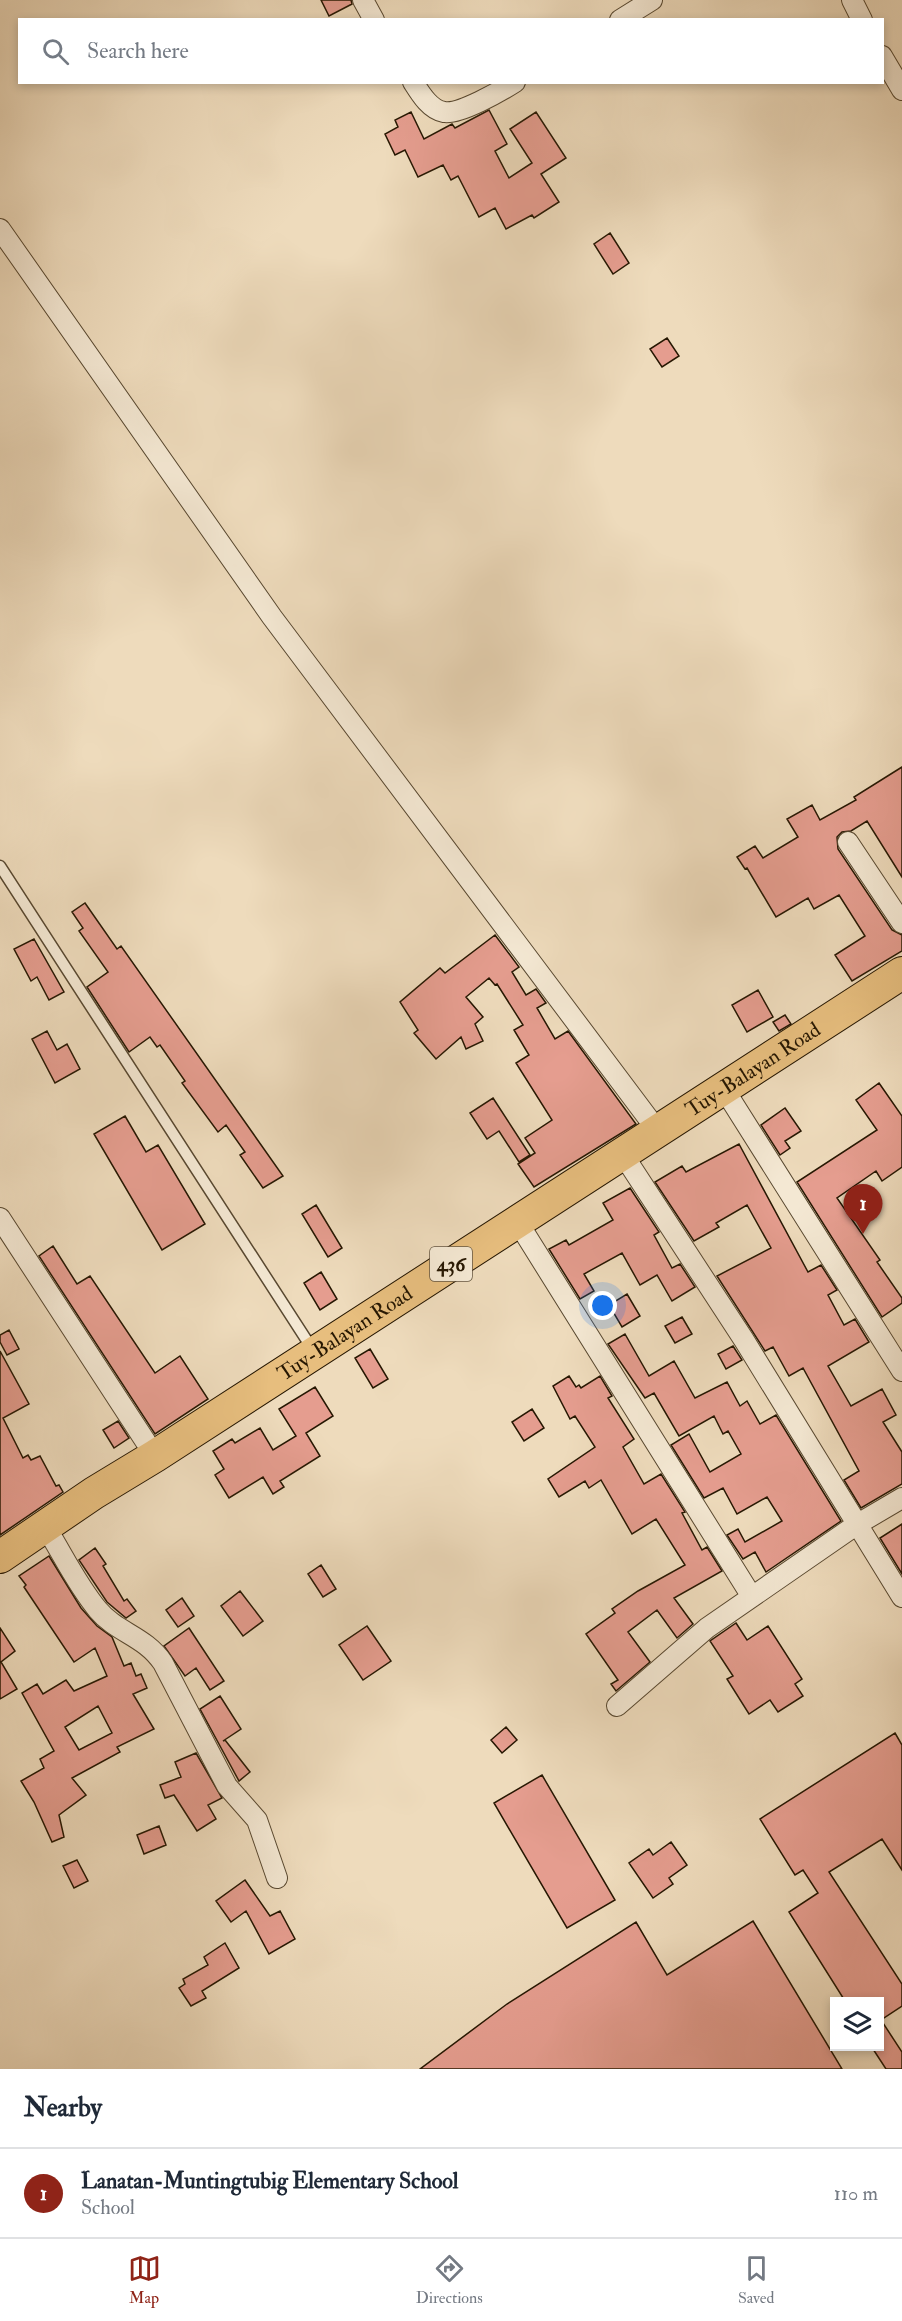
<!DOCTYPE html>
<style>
:root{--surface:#fff;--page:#f2f2f3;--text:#1f2937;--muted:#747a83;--line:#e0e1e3;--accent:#8f2418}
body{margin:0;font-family:"IM FELL Double Pica",serif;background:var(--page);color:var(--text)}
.controls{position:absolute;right:18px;bottom:18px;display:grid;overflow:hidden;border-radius:0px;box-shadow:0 3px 9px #0003}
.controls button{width:54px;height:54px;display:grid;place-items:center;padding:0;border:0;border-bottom:2px solid var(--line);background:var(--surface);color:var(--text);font:30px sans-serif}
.you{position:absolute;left:603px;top:1306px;width:21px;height:21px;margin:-15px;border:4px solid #fff;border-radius:50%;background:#1a73e8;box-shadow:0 0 0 9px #1a73e833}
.badge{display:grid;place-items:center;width:39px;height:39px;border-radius:50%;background:var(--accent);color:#fff;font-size:20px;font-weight:700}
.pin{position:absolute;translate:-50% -50px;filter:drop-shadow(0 2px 3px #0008)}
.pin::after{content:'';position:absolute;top:32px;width:21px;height:18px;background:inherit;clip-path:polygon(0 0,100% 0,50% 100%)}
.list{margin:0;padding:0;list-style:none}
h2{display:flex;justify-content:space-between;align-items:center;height:78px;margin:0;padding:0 24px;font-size:26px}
h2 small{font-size:20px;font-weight:400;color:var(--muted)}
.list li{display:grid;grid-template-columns:39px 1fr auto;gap:18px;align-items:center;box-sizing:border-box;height:90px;padding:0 24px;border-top:2px solid var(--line)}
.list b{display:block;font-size:22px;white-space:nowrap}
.list p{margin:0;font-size:20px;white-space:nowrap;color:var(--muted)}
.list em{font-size:20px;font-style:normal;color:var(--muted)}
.icon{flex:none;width:33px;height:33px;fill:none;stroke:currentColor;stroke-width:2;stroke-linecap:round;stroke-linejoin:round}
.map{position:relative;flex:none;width:902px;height:2069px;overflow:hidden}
.search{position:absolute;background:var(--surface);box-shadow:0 3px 9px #0003;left:18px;right:18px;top:18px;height:66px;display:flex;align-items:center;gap:15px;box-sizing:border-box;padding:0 21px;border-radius:0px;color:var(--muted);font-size:22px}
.sheet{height:168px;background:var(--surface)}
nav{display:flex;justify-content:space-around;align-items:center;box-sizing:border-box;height:84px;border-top:2px solid var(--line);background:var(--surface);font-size:16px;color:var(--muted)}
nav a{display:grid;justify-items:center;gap:3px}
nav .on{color:var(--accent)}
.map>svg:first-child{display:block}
.building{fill:#e59d8f;stroke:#261702;stroke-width:1.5;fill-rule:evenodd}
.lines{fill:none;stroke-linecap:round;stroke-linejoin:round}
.service-casing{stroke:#584830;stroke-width:13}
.minor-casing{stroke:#584830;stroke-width:22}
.primary-casing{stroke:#261702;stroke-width:34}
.service{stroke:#f4e8d3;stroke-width:10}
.minor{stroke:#f4e8d3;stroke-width:20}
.primary{stroke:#e7be7e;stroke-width:32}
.labels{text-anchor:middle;stroke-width:4.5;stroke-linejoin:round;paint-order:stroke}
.shield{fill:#f4e8d3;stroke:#645641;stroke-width:1.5}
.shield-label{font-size:20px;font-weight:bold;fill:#261702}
.street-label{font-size:21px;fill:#261702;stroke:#f4e8d3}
</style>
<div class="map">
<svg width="902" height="2069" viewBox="0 0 902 2069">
<rect width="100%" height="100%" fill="#eedbbc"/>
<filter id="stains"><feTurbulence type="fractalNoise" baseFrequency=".00333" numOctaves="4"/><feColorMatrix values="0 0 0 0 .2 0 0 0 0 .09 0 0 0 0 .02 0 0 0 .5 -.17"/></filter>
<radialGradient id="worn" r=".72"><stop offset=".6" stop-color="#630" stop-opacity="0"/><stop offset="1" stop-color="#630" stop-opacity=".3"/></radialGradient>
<!-- building -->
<path class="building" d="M321 0H351L352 4 329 16Z
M489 110 507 144 495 151 509 178 532 163 510 129 536 112 566 158 541 174 559 202 534 218 532 215 506 229 495 208 479 217 458 176 451 180 443 165 418 177 405 150 395 155 385 134 398 127 395 120 411 112 424 139 452 124 455 128Z
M610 233 629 263 613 274 594 244Z
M667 338 679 356 662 367 650 349Z
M902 767V877L867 821 851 831 842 832 837 837 838 849 892 930 902 935V951L852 981 835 955 865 936 839 895 814 909 808 898 776 917 747 868 745 869 737 857 755 846 763 858 798 837 787 819 812 805 820 820 856 800 854 797Z
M85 903 117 949 121 946 283 1176 263 1188 240 1155 245 1152 226 1125 218 1132 182 1083 185 1081 160 1045 157 1047 150 1037 129 1052 87 987 108 972 79 931 83 928 72 912Z
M495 935 519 967 512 972 526 995 536 989 546 1003 537 1008 555 1039 568 1031 636 1124 534 1187 518 1164 535 1153 525 1138 552 1120 516 1063 529 1055 514 1030 523 1025 497 984 495 985 489 978 466 997 483 1017 475 1024 483 1041 466 1049 461 1037 436 1059 414 1033 418 1030 400 1002 440 968 445 973Z
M34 939 64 992 49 1000 37 977 31 981 14 949Z
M758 990 773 1017 747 1032 732 1005Z
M785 1015 791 1024 779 1031 773 1022Z
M47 1031 57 1050 67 1044 80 1069 55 1083 32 1039Z
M879 1083 902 1116V1167L882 1181 876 1171 837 1198 880 1260 877 1262 902 1298V1303L882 1317 797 1182 877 1130 856 1100Z
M493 1098 530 1155 519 1162 499 1131 487 1139 470 1113Z
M785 1108 801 1131 785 1141 790 1148 780 1155 761 1125Z
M125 1116 146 1152 158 1145 205 1224 162 1250 94 1134Z
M739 1144 808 1272 821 1265 837 1290 828 1295 844 1325 855 1319 869 1342 828 1366 851 1406 882 1389 896 1415 883 1422 902 1452V1484L861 1508 844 1480 859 1471 803 1368 789 1376 773 1347 765 1351 717 1276 771 1248 747 1205 716 1223 719 1227 694 1241 655 1182 682 1166 686 1172Z
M630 1188 659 1232 654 1235 672 1268 680 1264 695 1287 672 1301 657 1275 640 1285 622 1253 584 1274 594 1291 580 1299 549 1249 566 1240 569 1245 613 1220 603 1203Z
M316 1205 342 1248 328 1257 302 1214Z
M53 1246 77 1284 90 1276 155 1373 180 1356 208 1399 155 1434 39 1256Z
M321 1272 337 1299 320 1310 304 1283Z
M627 1294 640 1316 622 1327 609 1305Z
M682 1317 692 1334 675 1343 665 1326Z
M9 1330 19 1349 7 1355 0 1342V1335Z
M625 1334 649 1376 674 1361 695 1398 727 1382 740 1406 747 1401 760 1424 776 1415 841 1521 766 1572 755 1552 743 1559 727 1535 738 1529 745 1542 782 1521 767 1497 737 1514 723 1488 704 1498 671 1445 689 1434 710 1472 741 1454 728 1431 723 1434 714 1416 679 1436 654 1393 645 1398 608 1344Z
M733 1346 742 1360 726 1369 718 1354Z
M370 1349 388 1379 373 1388 355 1358Z
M0 1351 29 1404 3 1418 23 1458 28 1455 31 1460 40 1456 56 1486 59 1485 63 1492 0 1535Z
M569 1376 576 1387 579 1385 581 1388 600 1376 612 1396 608 1398 634 1439 623 1447 644 1484 661 1474 685 1512 682 1513 702 1550 707 1547 722 1571 674 1598 693 1624 677 1638 657 1610 628 1632 650 1662 616 1691 611 1684 618 1680 586 1634 615 1613 612 1609 638 1591 685 1565 656 1519 632 1534 601 1480 589 1488 585 1481 559 1497 548 1479 595 1447 575 1416 570 1419 553 1386Z
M315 1387 333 1416 306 1433 320 1456 280 1481 284 1487 273 1494 263 1477 229 1498 215 1475 224 1469 213 1451 232 1439 235 1443 260 1428 273 1450 296 1436 279 1409Z
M532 1409 544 1428 524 1441 512 1422Z
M118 1421 129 1438 114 1448 103 1430Z
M902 1524V1574L880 1538Z
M95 1548 106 1564 103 1566 124 1601 127 1599 136 1611 126 1618 107 1602 79 1560Z
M49 1556 81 1608 97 1626 112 1637 124 1666 131 1663 136 1676 141 1674 147 1688 133 1694 154 1729 117 1747 120 1752 72 1778 86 1795 59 1815 64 1837 52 1842 34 1802 21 1781 44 1768 40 1759 54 1751 22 1693 37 1684 43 1694 66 1680 74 1691 107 1676 95 1648 74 1662 24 1587 26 1585 19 1576ZM98 1706 112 1733 79 1750 65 1727Z
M321 1565 336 1589 323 1597 308 1574Z
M240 1591 263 1621 243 1636 221 1606Z
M182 1598 194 1616 178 1627 166 1610Z
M736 1623 747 1640 768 1626 802 1679 795 1684 803 1696 778 1712 770 1700 749 1714 727 1679 733 1676 710 1641Z
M367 1626 391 1661 363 1680 339 1645Z
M0 1628 15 1651 1 1662 17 1689 0 1699Z
M189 1628 224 1681 210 1690 196 1668 185 1676 164 1646Z
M220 1696 241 1729 223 1741 225 1740 250 1772 239 1781 200 1709Z
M506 1727 517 1740 502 1753 491 1740Z
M895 1733 902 1745V1870L882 1839 829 1872 902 1984V2006L881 2020 902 2052V2069H886L871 2046H879V2001H845L789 1912 818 1893 803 1870 795 1875 760 1819Z
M196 1753 222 1798 208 1805 216 1819 197 1831 174 1795 165 1798 160 1785 181 1777 175 1762Z
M542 1775 615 1900 567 1928 494 1803Z
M159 1826 166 1845 144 1854 137 1835Z
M671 1842 687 1865 669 1878 673 1884 653 1898 629 1863 649 1849 653 1855Z
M77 1860 88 1881 74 1888 63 1866Z
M245 1880 270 1916 280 1911 295 1939 269 1954 246 1911 231 1922 216 1901Z
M753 1921 842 2069H420L507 2004 636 1922 667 1975Z
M225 1943 239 1968 202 1991 206 1998 191 2006 179 1988 185 1984 183 1979 208 1965 204 1957Z"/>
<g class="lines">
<defs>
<path id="service" d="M0 866 313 1350"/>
<path id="minor" d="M363 0 374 20
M852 0 862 20
M620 20 652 0
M882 56 902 90
M413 82C420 93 430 110 444 112 459 115 501 91 515 82
M0 229 272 617 657 1130
M848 842 902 923
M724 1089 902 1371
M622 1153 744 1340 902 1597
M0 1218 155 1456
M517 1221 752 1597
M45 1526C62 1553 77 1585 98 1610 117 1633 145 1636 163 1663L227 1786 257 1820 277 1878
M617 1706 707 1628 856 1525 902 1498"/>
<g id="primary">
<path id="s1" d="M0 1557 94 1493 155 1456 902 973"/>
</g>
</defs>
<!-- service casing -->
<use href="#service" class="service-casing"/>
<!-- minor casing -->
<use href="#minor" class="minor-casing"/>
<!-- primary casing -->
<use href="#primary" class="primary-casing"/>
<!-- service -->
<use href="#service" class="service"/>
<!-- minor -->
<use href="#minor" class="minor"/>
<!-- primary -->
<use href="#primary" class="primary"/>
</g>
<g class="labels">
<!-- shield labels -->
<rect class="shield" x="430" y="1247" width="42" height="34" rx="4.5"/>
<g class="shield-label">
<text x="451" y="1271">436</text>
</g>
<!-- street labels -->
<g class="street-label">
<text dy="7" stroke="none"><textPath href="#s1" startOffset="897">Tuy-Balayan Road</textPath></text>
<text dy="7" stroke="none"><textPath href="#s1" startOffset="411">Tuy-Balayan Road</textPath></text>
</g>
</g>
<rect width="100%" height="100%" filter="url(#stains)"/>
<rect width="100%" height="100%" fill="url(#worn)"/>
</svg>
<div class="controls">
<button><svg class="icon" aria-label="layers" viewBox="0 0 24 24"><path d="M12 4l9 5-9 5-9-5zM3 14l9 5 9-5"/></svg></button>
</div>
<div class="you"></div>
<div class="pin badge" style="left:863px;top:1234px">1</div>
<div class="search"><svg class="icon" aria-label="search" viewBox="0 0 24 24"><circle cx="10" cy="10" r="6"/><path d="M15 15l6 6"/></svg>Search here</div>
</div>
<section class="sheet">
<h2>Nearby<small></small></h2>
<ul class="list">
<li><span class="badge">1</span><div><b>Lanatan-Muntingtubig Elementary School</b><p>School</p></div><em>110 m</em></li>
</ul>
</section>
<nav>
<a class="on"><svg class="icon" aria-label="map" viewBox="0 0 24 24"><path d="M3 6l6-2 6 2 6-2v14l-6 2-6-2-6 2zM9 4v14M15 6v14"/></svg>Map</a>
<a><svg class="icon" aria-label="directions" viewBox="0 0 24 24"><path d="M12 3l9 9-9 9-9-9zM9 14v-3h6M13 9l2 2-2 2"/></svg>Directions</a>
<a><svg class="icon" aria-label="saved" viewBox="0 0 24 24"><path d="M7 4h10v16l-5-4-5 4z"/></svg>Saved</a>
</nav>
